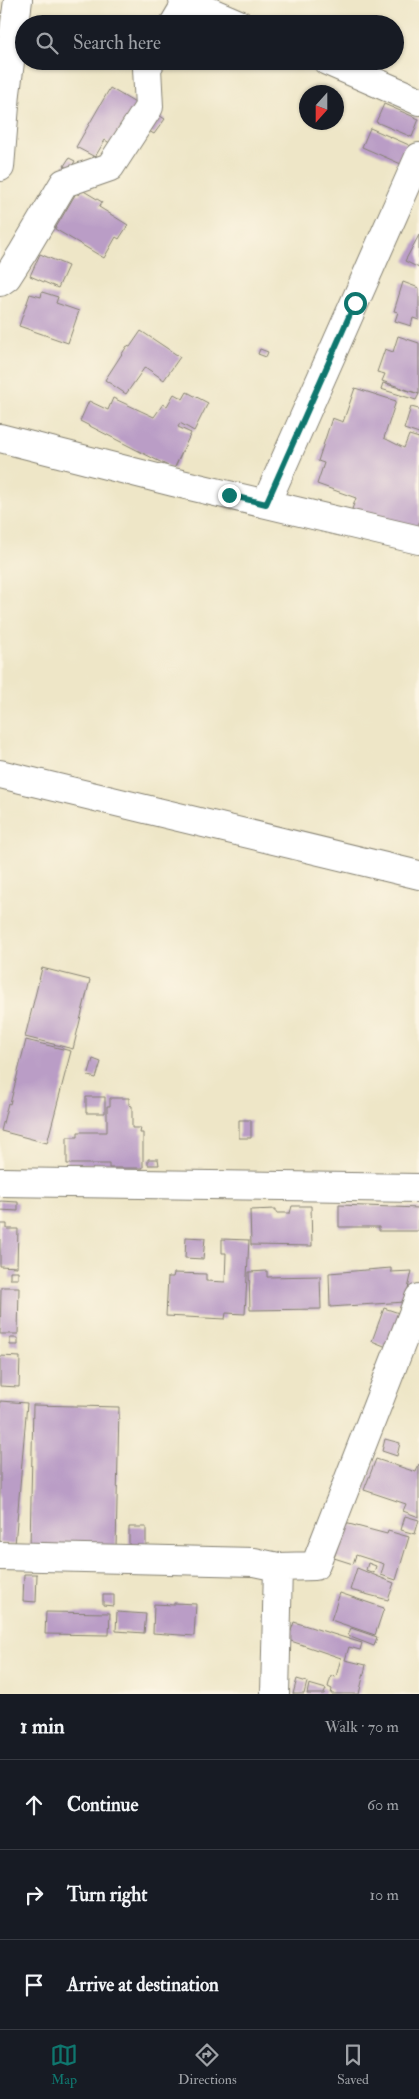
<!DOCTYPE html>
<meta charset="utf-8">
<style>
:root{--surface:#171b24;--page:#242831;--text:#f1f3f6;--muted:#9ea1a6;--line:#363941;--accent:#0f766e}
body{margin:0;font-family:"IM FELL Double Pica",serif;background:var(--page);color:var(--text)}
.compass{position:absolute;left:299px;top:85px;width:45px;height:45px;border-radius:50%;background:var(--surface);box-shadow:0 1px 4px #0004;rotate:201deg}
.stop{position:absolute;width:15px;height:15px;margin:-11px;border:4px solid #0f766e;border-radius:50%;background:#fff}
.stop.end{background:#0f766e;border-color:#fff;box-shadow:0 1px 5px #0008}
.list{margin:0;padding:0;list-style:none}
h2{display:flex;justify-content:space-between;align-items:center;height:65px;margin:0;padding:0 20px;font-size:21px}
h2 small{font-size:16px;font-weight:400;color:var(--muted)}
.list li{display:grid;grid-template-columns:32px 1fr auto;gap:15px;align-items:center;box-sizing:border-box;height:90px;padding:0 20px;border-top:1px solid var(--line)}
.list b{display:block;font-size:19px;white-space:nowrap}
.list em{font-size:16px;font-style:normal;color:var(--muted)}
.icon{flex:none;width:28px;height:28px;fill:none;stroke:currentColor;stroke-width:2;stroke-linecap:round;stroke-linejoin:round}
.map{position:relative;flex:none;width:419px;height:1694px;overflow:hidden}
.search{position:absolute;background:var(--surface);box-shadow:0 1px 4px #0004;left:15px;right:15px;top:15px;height:55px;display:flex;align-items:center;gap:12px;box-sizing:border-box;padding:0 18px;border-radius:28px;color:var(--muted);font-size:19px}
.sheet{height:335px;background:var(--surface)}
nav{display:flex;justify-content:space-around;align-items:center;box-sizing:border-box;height:70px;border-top:1px solid var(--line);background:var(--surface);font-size:14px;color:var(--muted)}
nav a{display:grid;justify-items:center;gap:2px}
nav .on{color:var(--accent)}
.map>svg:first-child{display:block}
.building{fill:#ba9dc6}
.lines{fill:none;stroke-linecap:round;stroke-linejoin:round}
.minor-casing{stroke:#858172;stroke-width:30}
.minor{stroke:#fff;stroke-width:28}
.route{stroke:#0f766e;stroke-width:6}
</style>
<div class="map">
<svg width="419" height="1694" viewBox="0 0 419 1694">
<rect width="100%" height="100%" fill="#fcf5e5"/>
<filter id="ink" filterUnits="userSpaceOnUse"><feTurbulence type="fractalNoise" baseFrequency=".02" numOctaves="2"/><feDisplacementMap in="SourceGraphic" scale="10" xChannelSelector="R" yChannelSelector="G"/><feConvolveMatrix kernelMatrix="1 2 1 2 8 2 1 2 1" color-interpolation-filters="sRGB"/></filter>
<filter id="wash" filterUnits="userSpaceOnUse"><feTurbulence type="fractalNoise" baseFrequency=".0096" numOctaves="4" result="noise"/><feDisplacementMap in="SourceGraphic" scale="20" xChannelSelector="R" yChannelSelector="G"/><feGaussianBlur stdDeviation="1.12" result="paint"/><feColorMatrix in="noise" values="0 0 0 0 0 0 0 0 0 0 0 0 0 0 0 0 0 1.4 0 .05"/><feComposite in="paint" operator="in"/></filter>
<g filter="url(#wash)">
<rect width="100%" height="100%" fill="#eee6c7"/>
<g id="blocks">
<!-- building -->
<path class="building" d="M110 88 137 104 111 144 105 140 95 157 76 147Z
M384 104 419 119 412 137 376 122Z
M157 114 165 119 154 134 147 130Z
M370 128 409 145 401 164 362 147Z
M69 158 75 161 70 170 64 166Z
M82 190 102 202 99 207 128 225 119 239 116 237 104 258 55 229 76 193 79 195Z
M419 235V268L405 261Z
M40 254 68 266 58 288 30 276Z
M403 282 419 288V320L413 318 411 326 395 321 398 312 394 311Z
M42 292 58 297 56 303 79 311 68 343 19 326 30 294 41 297Z
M141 331 180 357 164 380 145 367 126 394 105 380 127 346 130 347Z
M398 336 419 343V394L382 381 385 374 377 372 385 349 393 352Z
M260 349 268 352 266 357 258 354Z
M383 383 419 394 416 400 381 389Z
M355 388 396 401 384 438 404 448 409 435 419 438V527L351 512 356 498 317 484 324 463 318 461 332 418 343 422Z
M187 392 208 403 194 431 180 423 178 427 191 433 174 469 80 421 89 401 108 410 113 398 154 417 163 404 167 406 174 394 183 399Z
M411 407 419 409V434L404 429Z
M42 968 90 980 73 1049 25 1037Z
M26 1040 71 1051 47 1143 1 1131 8 1103 10 1104Z
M93 1059 101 1062 96 1078 88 1076Z
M86 1097H105V1113H86Z
M110 1098H129V1105L132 1106V1128H141L140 1133H143V1168H109V1164H67V1137H78V1132H107V1106H110Z
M239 1120H251V1138H239Z
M148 1159H158L159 1165H148Z
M0 1201 18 1202V1211L0 1210Z
M339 1205 419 1208V1231H379V1227H339Z
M292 1206H311L312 1246 251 1245 250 1210 276 1209V1213H290Z
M0 1224H7V1229H18L17 1267 0 1266Z
M186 1237 205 1238 203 1259 185 1258Z
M222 1239 249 1240 245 1314 226 1313 225 1319 166 1316 168 1277H173L174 1273 206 1274V1281L225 1282 226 1253H222Z
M391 1268V1272L412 1271 405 1302 330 1307 329 1273Z
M10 1271H18V1279H10Z
M267 1271V1277L320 1276 321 1309 250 1310 249 1272Z
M1 1287H19L18 1334H0Z
M384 1308 402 1314 389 1348 372 1341Z
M10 1338H18V1345H10Z
M0 1356 20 1357 19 1387 0 1386Z
M0 1401 27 1403 15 1545 0 1543Z
M33 1405 119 1407 116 1549 30 1547Z
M385 1439 400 1443 397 1456 382 1451Z
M376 1459 416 1472 419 1464V1517L403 1511 406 1504 364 1490Z
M405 1516 419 1520 415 1534 401 1530Z
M345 1523 387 1534 388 1531 409 1537 396 1580 381 1575 384 1564 356 1555 353 1564 334 1558Z
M129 1527H146V1550H129Z
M368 1563 376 1566 374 1573 366 1570Z
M357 1568 394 1583 388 1600 350 1590Z
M24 1574H37L36 1602 23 1601Z
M340 1593 384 1608 375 1635 331 1620Z
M103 1595H114V1606L103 1605Z
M174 1603 196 1604 194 1636 153 1633 154 1604 174 1605Z
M46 1612 110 1613 109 1635 45 1634Z
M117 1612 146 1614 144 1633 116 1631Z
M294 1622 362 1643 360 1650 349 1647 345 1660 366 1665 359 1694H331L332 1689 328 1687 331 1676 336 1677 341 1658 288 1640Z
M351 1628 377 1637 374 1646 348 1636Z
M297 1679 307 1682 304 1694H293Z
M309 1684 326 1689 324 1694H307Z"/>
</g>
</g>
<g filter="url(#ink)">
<use href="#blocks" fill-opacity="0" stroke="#858172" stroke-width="1"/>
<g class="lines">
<defs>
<path id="minor" d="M183 0 239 24
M174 24 187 2
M327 61 419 101
M0 90 6 93 18 0
M0 167 6 93
M0 282 7 277 23 252 64 183 110 167 149 107 147 68 151 61
M0 438 173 482 419 540
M266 503 419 157
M0 774 419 875
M0 1182 419 1188
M0 1556 254 1562 278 1567 315 1566 419 1298
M275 1694 278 1567"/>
</defs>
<!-- minor casing -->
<use href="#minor" class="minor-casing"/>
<!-- minor -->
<use href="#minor" class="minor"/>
</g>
</g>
<g class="lines" filter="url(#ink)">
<!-- route -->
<path class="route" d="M229 495 266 504 355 303"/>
</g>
</svg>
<svg class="compass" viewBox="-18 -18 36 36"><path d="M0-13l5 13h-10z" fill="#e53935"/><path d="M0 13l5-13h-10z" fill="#9ea1a6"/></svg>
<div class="stop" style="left:355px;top:303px"></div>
<div class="stop end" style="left:229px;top:495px"></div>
<div class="search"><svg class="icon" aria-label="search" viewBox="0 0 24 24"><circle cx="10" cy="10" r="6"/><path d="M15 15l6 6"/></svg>Search here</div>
</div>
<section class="sheet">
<h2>1 min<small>Walk · 70 m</small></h2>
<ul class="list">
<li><svg class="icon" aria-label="ahead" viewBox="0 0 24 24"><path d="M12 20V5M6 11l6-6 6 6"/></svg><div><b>Continue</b></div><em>60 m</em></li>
<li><svg class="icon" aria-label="right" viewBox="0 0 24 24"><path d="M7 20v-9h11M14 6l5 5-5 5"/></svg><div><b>Turn right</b></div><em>10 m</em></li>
<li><svg class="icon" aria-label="arrive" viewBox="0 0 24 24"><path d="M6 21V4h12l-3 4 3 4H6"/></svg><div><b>Arrive at destination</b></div></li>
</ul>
</section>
<nav>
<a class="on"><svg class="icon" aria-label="map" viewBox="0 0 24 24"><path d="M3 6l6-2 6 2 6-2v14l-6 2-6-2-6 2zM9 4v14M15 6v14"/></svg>Map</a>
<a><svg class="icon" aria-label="directions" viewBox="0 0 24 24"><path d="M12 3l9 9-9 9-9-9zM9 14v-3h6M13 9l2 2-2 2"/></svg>Directions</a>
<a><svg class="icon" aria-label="saved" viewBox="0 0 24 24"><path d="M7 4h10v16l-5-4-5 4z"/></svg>Saved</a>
</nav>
